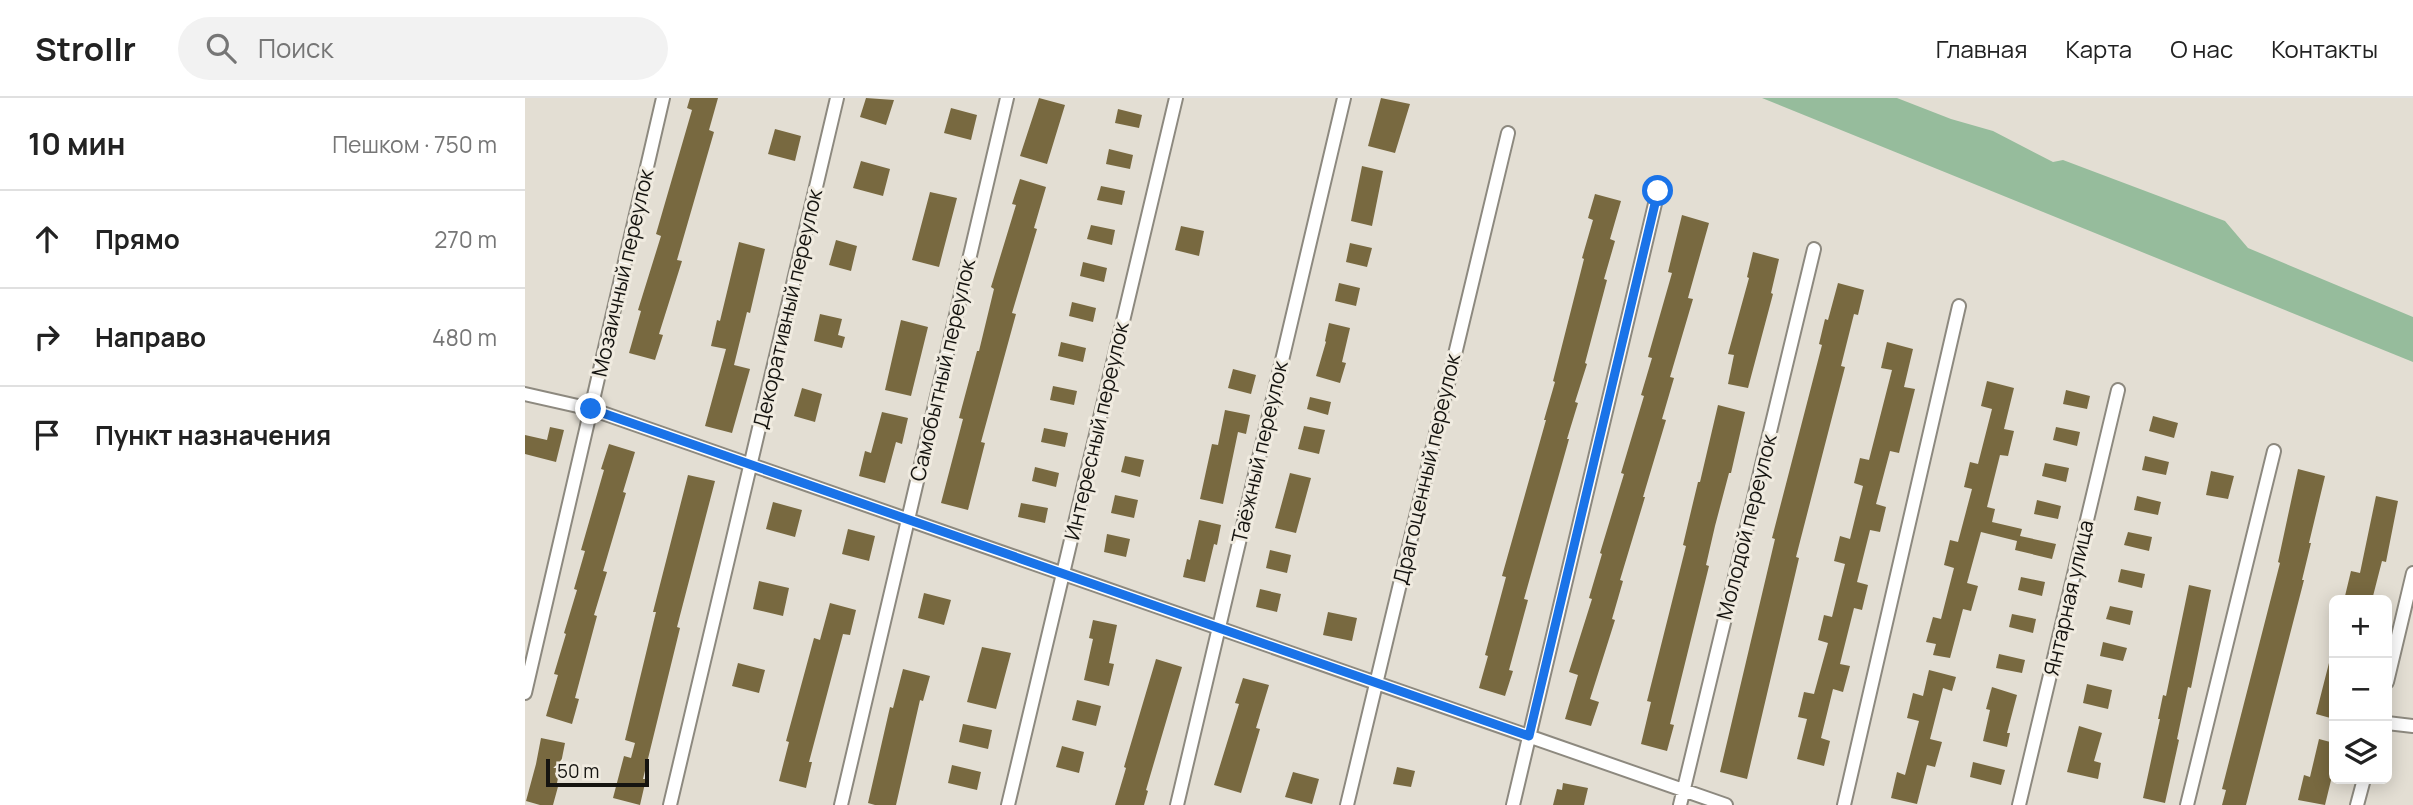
<!DOCTYPE html>
<html lang="ru">
<meta charset="utf-8">
<style>
:root{--surface:#fff;--page:#f2f2f2;--text:#222;--muted:#767676;--line:#e0e0e0}
body{margin:0;font-family:Manrope,sans-serif;background:var(--page);color:var(--text)}
.controls{position:absolute;right:21px;bottom:21px;display:grid;overflow:hidden;border-radius:10px;box-shadow:0 4px 18px #0003}
.controls button{width:63px;height:63px;display:grid;place-items:center;padding:0;border:0;border-bottom:2px solid var(--line);background:var(--surface);color:var(--text);font:35px sans-serif}
.scale{position:absolute;left:21px;bottom:18px;width:103px;box-sizing:border-box;padding-left:7px;border:4px solid #151410;border-top:0;font-size:19px;line-height:24px;white-space:nowrap;color:#151410;-webkit-text-stroke:5px #f0ebe0;paint-order:stroke}
.stop{position:absolute;width:21px;height:21px;margin:-16px;border:5px solid #1a73e8;border-radius:50%;background:#fff}
.stop.end{background:#1a73e8;border-color:#fff;box-shadow:0 2px 7px #0008}
.list{margin:0;padding:0;list-style:none}
h2{display:flex;justify-content:space-between;align-items:center;height:91px;margin:0;padding:0 28px;font-size:30px}
h2 small{font-size:23px;font-weight:400;color:var(--muted)}
.list li{display:grid;grid-template-columns:46px 1fr auto;gap:21px;align-items:center;box-sizing:border-box;height:98px;padding:0 28px;border-top:2px solid var(--line)}
.list b{display:block;font-size:26px;white-space:nowrap}
.list em{font-size:23px;font-style:normal;color:var(--muted)}
.icon{flex:none;width:38px;height:38px;fill:none;stroke:currentColor;stroke-width:2;stroke-linecap:round;stroke-linejoin:round}
.map{position:relative;flex:none;width:1888px;height:707px;overflow:hidden}
header{display:flex;align-items:center;gap:42px;box-sizing:border-box;height:98px;padding:0 35px;background:var(--surface);border-bottom:2px solid var(--line)}
header strong{font-size:33px}
nav{display:flex;gap:38px;margin-inline-start:auto;font-size:24px}
.search{width:490px;height:63px;background:var(--page);display:flex;align-items:center;gap:18px;box-sizing:border-box;padding:0 24px;border-radius:38px;color:var(--muted);font-size:26px}
main{display:flex}
aside{flex:1;background:var(--surface)}
.map>svg:first-child{display:block}
.forest{fill:#96bc9c}
.building{fill:#786940}
.lines{fill:none;stroke-linecap:round;stroke-linejoin:round}
.minor-casing{stroke:#8d897f;stroke-width:16}
.minor{stroke:#fff;stroke-width:12}
.route{stroke:#1a73e8;stroke-width:9}
.labels{text-anchor:middle;stroke-width:6;stroke-linejoin:round;paint-order:stroke}
.street-label{font-size:21px;fill:#151410;stroke:#f0ebe0}
</style>
<header>
<strong>Strollr</strong>
<div class="search"><svg class="icon" aria-label="search" viewBox="0 0 24 24"><circle cx="10" cy="10" r="6"/><path d="M15 15l6 6"/></svg>Поиск</div>
<nav><a>Главная</a><a>Карта</a><a>О нас</a><a>Контакты</a></nav>
</header>
<main>
<aside>
<h2>10 мин<small>Пешком · 750 m</small></h2>
<ul class="list">
<li><svg class="icon" aria-label="ahead" viewBox="0 0 24 24"><path d="M12 20V5M6 11l6-6 6 6"/></svg><div><b>Прямо</b></div><em>270 m</em></li>
<li><svg class="icon" aria-label="right" viewBox="0 0 24 24"><path d="M7 20v-9h11M14 6l5 5-5 5"/></svg><div><b>Направо</b></div><em>480 m</em></li>
<li><svg class="icon" aria-label="arrive" viewBox="0 0 24 24"><path d="M6 21V4h12l-3 4 3 4H6"/></svg><div><b>Пункт назначения</b></div></li>
</ul>
</aside>
<div class="map">
<svg width="1888" height="707" viewBox="0 0 1888 707">
<rect width="100%" height="100%" fill="#e3ded3"/>
<!-- forest -->
<path class="forest" d="M1237 0H1372L1426 21 1468 33 1528 64 1538 62 1700 123 1723 150 1888 219V264Z"/>
<!-- building -->
<path class="building" d="M165 0H193L184 32 189 34 152 162 157 163 134 236 138 237 130 262 104 255 116 213 113 212 136 138 131 136 167 12 162 10Z
M341 0 369 2 361 27 335 19Z
M514 0 540 7 522 66 495 58Z
M856 0 885 6 870 55 843 48Z
M426 10 452 17 446 42 419 35Z
M593 11 617 17 614 30 590 25Z
M250 31 276 38 270 63 243 56Z
M584 51 608 57 605 71 581 66Z
M336 63 365 71 358 98 328 90Z
M837 68 858 73 847 128 826 123Z
M495 81 521 89 509 130 512 131 487 215 491 216 456 344 460 345 443 412 416 405 438 321 434 320 452 253H454L469 191 466 189 491 107 487 106Z
M576 88 600 93 597 107 572 102Z
M405 94 432 100 414 169 387 162Z
M1070 96 1096 103 1085 141 1090 143 1079 181 1082 182 1060 265 1062 266 1050 304 1053 305 1042 341H1044L999 501 1003 502 984 572 988 573 980 598 954 590 963 558 960 557 981 479 977 478 1021 322H1019L1030 284 1028 283 1059 161 1057 160 1068 122 1063 120Z
M1157 117 1184 125 1163 200 1168 201 1145 279 1149 280 1137 321 1141 322 1118 399H1120L1095 482 1098 483 1087 521 1090 522 1065 601 1074 604 1066 628 1040 621 1053 577 1044 574 1067 501 1064 500 1077 456 1075 455 1099 376 1096 375 1119 298 1116 297 1127 260 1123 259 1147 175 1143 174Z
M566 127 590 132 587 147 562 141Z
M656 128 679 133 674 158 650 152Z
M311 142 332 148 326 173 304 167Z
M214 144 240 151 225 215 222 214 209 267 225 271 207 335 180 328 201 251 186 248 192 222 195 223Z
M825 145 847 150 842 169 821 164Z
M1228 154 1254 161 1246 195 1248 196 1223 290 1203 286 1209 257 1203 256 1224 180 1222 179Z
M558 164 582 170 579 184 555 178Z
M814 185 835 190 831 208 810 203Z
M1313 185 1339 192 1333 217 1329 216 1316 268 1320 269 1271 459 1274 460 1222 681 1195 674 1250 441 1247 440 1297 247 1294 246 1300 221 1303 222Z
M547 204 571 210 568 224 544 218Z
M295 216 317 221 313 237 320 239 317 250 289 243Z
M376 222 403 229 386 298 360 292Z
M804 225 825 230 817 264 821 265 815 285 791 278 801 244 800 243Z
M536 244 561 250 558 264 533 258Z
M1362 244 1388 251 1379 289 1390 291 1374 355 1365 353 1351 406 1361 409 1355 434 1345 432 1332 484 1343 487 1337 512 1329 510 1315 566 1325 568 1318 594 1308 591 1296 640 1305 643 1299 668 1272 661 1282 621 1273 619 1279 594 1289 596 1303 545 1293 542 1299 517 1307 519 1320 466 1309 463 1315 438 1325 441 1338 388 1329 385 1335 360 1344 362 1367 272 1356 270Z
M708 271 731 277 726 296 703 290Z
M1462 283 1489 290 1479 331 1489 333 1483 358 1475 357 1462 409 1470 411 1467 424 1497 431 1495 438 1531 446 1527 461 1490 452 1492 443 1456 434 1442 485 1453 488 1446 513 1438 511 1425 560 1408 557 1411 546 1401 544 1408 519 1416 521 1429 470 1419 467 1425 442 1433 444 1447 391 1439 389 1445 364 1453 366 1467 311 1456 308Z
M528 288 552 293 549 307 525 302Z
M277 290 297 296 290 324 269 318Z
M1541 292 1565 298 1562 311 1538 306Z
M785 299 806 304 803 317 782 311Z
M1193 307 1220 314 1206 375H1204L1190 428 1181 467 1184 468 1145 626 1149 627 1142 653 1116 646 1126 604 1122 603 1161 448 1158 447 1167 409 1173 384H1175Z
M700 312 725 317 721 336 713 334 698 406 675 401 687 346 693 347Z
M357 314 383 320 377 346 371 344 360 385 334 378 340 353 346 355Z
M1628 318 1653 325 1649 340 1624 333Z
M779 328 800 332 794 356 773 351Z
M25 329 39 332 31 364 0 356V337L22 342Z
M1531 329 1555 334 1552 348 1528 342Z
M519 330 543 335 540 349 516 344Z
M84 346 110 354 98 394 101 395 78 473 82 474 69 517 72 518 50 600 54 601 47 626 21 618 33 577 29 576 41 536 39 535 52 492 49 491 60 453 56 452 79 372 76 371Z
M600 358 619 362 615 379 596 374Z
M1620 358 1644 364 1641 377 1617 372Z
M1520 365 1544 370 1541 384 1517 378Z
M510 369 534 375 531 389 507 383Z
M1773 371 1800 378 1784 445H1786L1777 482H1779L1721 707H1697L1701 692 1697 691 1755 465 1753 464Z
M1686 373 1709 378 1703 401 1681 397Z
M765 375 786 380 771 435 750 430Z
M163 377 190 383 152 529 155 530 118 681H121L115 707 88 700 99 658 106 660 110 645 100 642 131 514H128Z
M590 397 613 402 609 420 586 415Z
M1612 398 1636 404 1633 417 1609 412Z
M1851 398 1873 403 1861 464 1857 463 1847 502H1836L1820 498 1826 473 1835 475Z
M1512 402 1536 408 1533 421 1509 416Z
M248 404 277 412 270 439 241 431Z
M496 405 523 410 520 425 493 419Z
M674 422 696 427 692 447 689 446 680 484 658 479 662 461 665 462Z
M323 431 350 438 344 463 317 456Z
M1603 434 1627 439 1624 453 1599 447Z
M582 436 605 441 601 459 579 454Z
M745 452 766 457 762 475 741 470Z
M1596 471 1620 476 1617 490 1593 484Z
M1496 479 1520 484 1517 498 1493 492Z
M234 483 264 490 258 518 228 511Z
M1664 487 1686 492 1666 590 1663 589 1652 641 1654 642 1640 705 1618 700 1635 621H1633L1638 597 1641 598Z
M735 491 756 496 752 514 731 509Z
M399 495 426 502 419 527 393 520Z
M305 505 331 512 325 537 318 536 284 664H287L281 690 254 683 264 644 261 643 289 540 295 542Z
M1585 508 1608 513 1605 527 1581 521Z
M803 514 832 520 827 543 798 537Z
M1487 516 1511 521 1508 535 1484 529Z
M568 522 592 527 584 565 589 566 584 588 559 582 568 541 564 540Z
M1578 544 1602 550 1598 563 1575 558Z
M457 549 486 555 471 611 442 604Z
M1474 556 1500 562 1497 575 1471 570Z
M631 561 657 569 621 692 623 693 619 707H590L601 670 599 669Z
M1805 561 1809 562V621L1791 616Z
M213 565 240 572 234 595 207 588Z
M378 571 405 578 398 603 395 602 371 707H350L343 705 365 609 368 610Z
M1404 572 1431 579 1427 593 1418 590 1405 641 1417 644 1410 669 1402 667 1392 706 1366 700 1372 674 1380 677 1394 623 1382 620 1388 595 1398 598Z
M718 580 744 587 731 630 735 631 716 695 689 687 714 606 710 605Z
M1562 586 1587 592 1583 611 1558 605Z
M1467 589 1492 597 1482 635H1485L1482 649 1458 643 1465 612 1461 611Z
M552 602 576 608 571 628 547 622Z
M438 626 467 632 463 651 434 644Z
M1554 628 1577 635 1569 663 1576 665 1573 681 1542 674Z
M16 640 40 645 32 685H34L28 707H15L1 703 11 666Z
M1794 641 1809 645V670L1800 707 1773 702 1779 677 1785 679Z
M537 648 559 654 554 675 531 669Z
M1448 664 1480 672 1476 687 1445 679Z
M427 667 456 674 452 692 423 685Z
M872 669 890 673 886 689 868 686Z
M768 674 794 681 787 706 760 699Z
M1038 685 1063 690 1059 707H1028L1032 691 1037 692Z"/>
<g class="lines">
<defs>
<path id="minor" d="M0 296 66 311 1201 707
M1862 584 1888 475
M0 595 138 0
M1862 625 1888 628
M145 707 312 0
M316 707 482 0
M483 707 651 0
M652 707 819 0
M822 707 983 35
M988 707 1133 93
M1155 707 1289 151
M1319 707 1434 208
M1494 707 1593 292
M1662 707 1749 353
M1832 707 1839 681"/>
</defs>
<!-- minor casing -->
<use href="#minor" class="minor-casing"/>
<!-- minor -->
<use href="#minor" class="minor"/>
</g>
<g class="lines">
<!-- route -->
<path class="route" d="M66 311 1004 638 1133 93"/>
</g>
<g class="labels">
<!-- street labels -->
<g class="street-label">
<text transform="translate(98 175) rotate(-77)" y="7">Мозаичный переулок</text>
<text transform="translate(263 211) rotate(-77)" y="7">Декоративный переулок</text>
<text transform="translate(418 272) rotate(-77)" y="7">Самобытный переулок</text>
<text transform="translate(572 333) rotate(-77)" y="7">Интересный переулок</text>
<text transform="translate(735 354) rotate(-77)" y="7">Таёжный переулок</text>
<text transform="translate(902 371) rotate(-77)" y="7">Драгоценный переулок</text>
<text transform="translate(1222 429) rotate(-76)" y="7">Молодой переулок</text>
<text transform="translate(1544 500) rotate(-77)" y="7">Янтарная улица</text>
</g>
</g>
</svg>
<div class="controls">
<button>+</button>
<button>−</button>
<button><svg class="icon" aria-label="layers" viewBox="0 0 24 24"><path d="M12 4l9 5-9 5-9-5zM3 14l9 5 9-5"/></svg></button>
</div>
<div class="scale">50 m</div>
<div class="stop" style="left:1133px;top:93px"></div>
<div class="stop end" style="left:66px;top:311px"></div>
</div>
</main>
